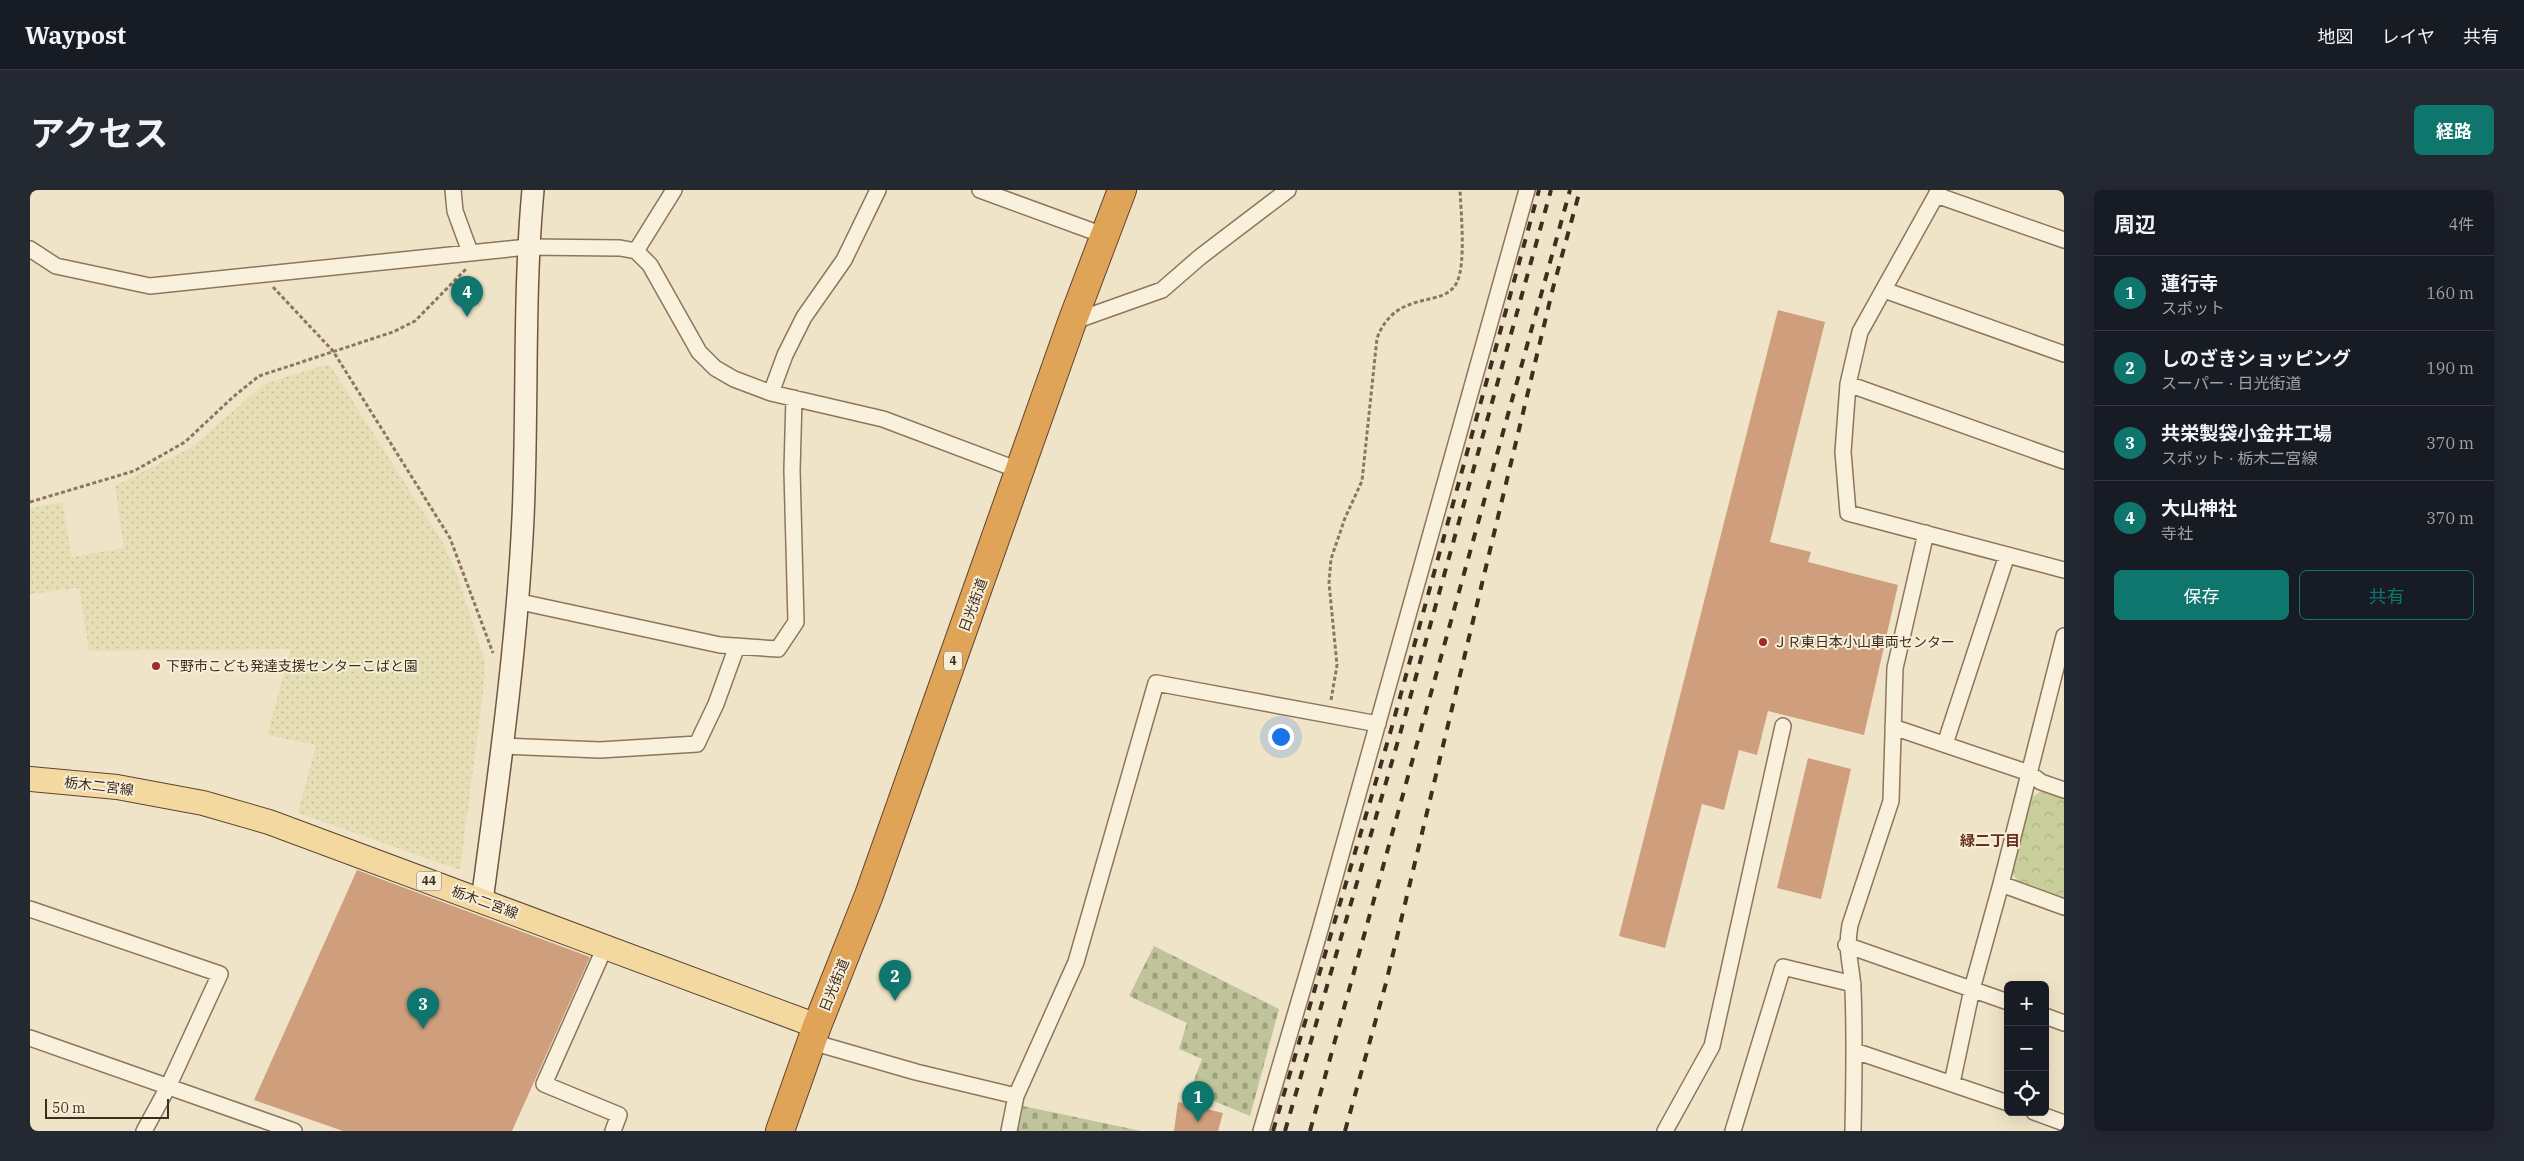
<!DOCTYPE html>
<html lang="ja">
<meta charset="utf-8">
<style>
:root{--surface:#171b24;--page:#242831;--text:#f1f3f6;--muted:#9ea1a6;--line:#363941;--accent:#0f766e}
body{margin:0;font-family:"IBM Plex Serif","Noto Sans JP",serif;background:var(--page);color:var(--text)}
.controls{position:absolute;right:15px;bottom:15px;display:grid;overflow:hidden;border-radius:8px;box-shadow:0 5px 20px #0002}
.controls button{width:45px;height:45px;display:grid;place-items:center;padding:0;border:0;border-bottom:1px solid var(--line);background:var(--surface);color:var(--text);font:25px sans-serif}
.scale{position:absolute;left:15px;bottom:12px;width:124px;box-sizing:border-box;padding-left:5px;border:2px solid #3d2e20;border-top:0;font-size:14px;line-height:18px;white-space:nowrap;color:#3d2e20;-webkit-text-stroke:4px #f7eed8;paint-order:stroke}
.you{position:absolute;left:1250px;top:546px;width:18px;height:18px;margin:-12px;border:4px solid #fff;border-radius:50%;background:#1a73e8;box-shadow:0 0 0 8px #1a73e833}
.badge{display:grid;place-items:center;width:32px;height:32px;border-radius:50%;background:var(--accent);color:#fff;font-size:16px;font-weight:700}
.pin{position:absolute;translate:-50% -41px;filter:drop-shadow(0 1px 2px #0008)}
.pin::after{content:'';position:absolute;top:26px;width:18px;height:15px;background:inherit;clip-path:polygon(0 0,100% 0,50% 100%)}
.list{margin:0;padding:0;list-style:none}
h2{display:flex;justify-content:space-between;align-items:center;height:65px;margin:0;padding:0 20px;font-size:21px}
h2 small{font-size:16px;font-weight:400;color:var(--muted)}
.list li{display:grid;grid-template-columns:32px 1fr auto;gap:15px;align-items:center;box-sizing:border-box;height:75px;padding:0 20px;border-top:1px solid var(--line)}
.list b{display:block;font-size:19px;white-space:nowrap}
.list p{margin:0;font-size:16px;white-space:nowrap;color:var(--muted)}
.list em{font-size:16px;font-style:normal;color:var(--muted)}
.actions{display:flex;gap:10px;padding:15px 20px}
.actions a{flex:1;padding:11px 0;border:1px solid var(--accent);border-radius:8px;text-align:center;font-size:18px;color:var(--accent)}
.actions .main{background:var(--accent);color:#fff}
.icon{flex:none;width:28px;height:28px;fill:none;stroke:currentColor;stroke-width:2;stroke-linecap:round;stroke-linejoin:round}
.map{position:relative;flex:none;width:2034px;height:941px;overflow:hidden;border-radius:8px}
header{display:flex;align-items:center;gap:30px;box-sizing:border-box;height:70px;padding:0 25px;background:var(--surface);border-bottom:1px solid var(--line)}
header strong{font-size:24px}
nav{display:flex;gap:28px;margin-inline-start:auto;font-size:18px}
.intro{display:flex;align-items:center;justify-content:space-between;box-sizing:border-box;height:120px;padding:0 30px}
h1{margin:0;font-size:35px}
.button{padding:12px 22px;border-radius:8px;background:var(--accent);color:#fff;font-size:18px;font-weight:700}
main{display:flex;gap:30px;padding:0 30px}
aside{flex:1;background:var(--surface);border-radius:8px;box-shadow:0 5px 20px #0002}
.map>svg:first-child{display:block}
.farmland{fill:url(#farmland-dots)}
.cemetery{fill:url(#cemetery-stones)}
.park{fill:url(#park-crowns)}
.building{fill:#cf9f7d}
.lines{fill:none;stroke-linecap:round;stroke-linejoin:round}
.street-casing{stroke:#8d765c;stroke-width:18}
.secondary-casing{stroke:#6f573f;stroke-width:24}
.primary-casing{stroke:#5b4430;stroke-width:26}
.highway-casing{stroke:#5b4430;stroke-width:30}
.path{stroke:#8d765c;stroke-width:3;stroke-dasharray:4 2.5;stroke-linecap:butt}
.street{stroke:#faf1dc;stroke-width:15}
.secondary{stroke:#faf1dc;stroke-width:21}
.primary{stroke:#f3d9a0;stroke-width:24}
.highway{stroke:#e0a458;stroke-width:28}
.rail{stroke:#3d2e20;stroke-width:4;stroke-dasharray:9 9;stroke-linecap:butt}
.poi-dot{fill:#9e2a2b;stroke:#f7eed8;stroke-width:2}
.labels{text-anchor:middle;stroke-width:4;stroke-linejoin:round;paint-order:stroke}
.shield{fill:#f7eed8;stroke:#756857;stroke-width:1}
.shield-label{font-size:12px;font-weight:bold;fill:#3d2e20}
.street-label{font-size:14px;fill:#3d2e20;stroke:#f7eed8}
.poi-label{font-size:14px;fill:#3d2e20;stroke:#f7eed8;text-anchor:start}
.neighbourhood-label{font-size:15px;font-weight:bold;fill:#6b2e1e;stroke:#f7eed8}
</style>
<header>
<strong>Waypost</strong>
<nav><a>地図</a><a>レイヤ</a><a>共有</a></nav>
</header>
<div class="intro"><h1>アクセス</h1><a class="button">経路</a></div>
<main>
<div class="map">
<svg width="2034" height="941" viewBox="0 0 2034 941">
<defs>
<pattern id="farmland-dots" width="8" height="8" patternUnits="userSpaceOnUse" patternTransform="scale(1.25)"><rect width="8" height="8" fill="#e6deb5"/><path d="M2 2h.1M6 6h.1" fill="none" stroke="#c6bf9b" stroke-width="1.8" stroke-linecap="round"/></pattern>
<pattern id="cemetery-stones" width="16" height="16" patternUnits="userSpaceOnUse" patternTransform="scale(1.25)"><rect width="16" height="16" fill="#bfc49a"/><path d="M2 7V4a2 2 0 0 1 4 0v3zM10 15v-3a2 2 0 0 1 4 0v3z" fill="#9ca07d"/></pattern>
<pattern id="park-crowns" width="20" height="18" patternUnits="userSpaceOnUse" patternTransform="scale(1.25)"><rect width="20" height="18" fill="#c9cf9b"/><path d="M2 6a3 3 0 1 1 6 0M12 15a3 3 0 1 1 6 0" fill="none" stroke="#aeb285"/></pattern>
</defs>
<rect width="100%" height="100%" fill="#f0e4c8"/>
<!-- farmland -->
<path class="farmland" d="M299 174 413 353 426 382 455 471 453 503 430 680 268 623 286 555 237 545 261 459 59 461 49 398 0 404V318L32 312 42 367 94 358 85 296 162 257 234 194Z"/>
<!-- cemetery -->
<path class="cemetery" d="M1124 756 1249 819 1220 926 1160 901 1172 869 1149 859 1157 833 1099 806Z
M993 916 1111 941H987Z"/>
<!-- park -->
<path class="park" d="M2013 600 2034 608V709L1988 692 1982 682 2002 607Z"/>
<!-- building -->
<path class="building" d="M1748 120 1795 132 1740 352 1781 362 1778 372 1868 395 1834 545 1738 521 1727 565 1709 560 1694 620 1672 614 1635 758 1589 746Z
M1778 568 1821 579 1791 709 1747 698Z
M327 680 560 767 482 941H313L224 910Z
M1148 912 1193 923 1188 941H1144Z"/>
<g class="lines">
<defs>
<path id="street" d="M423 0 425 21 440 62
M950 0 1073 45
M1909 0 1830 142 1818 194 1813 262 1818 323 2034 380
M1906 5 2034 50
M0 59 26 76 120 96 498 57 590 58 606 61 620 75 669 162 685 178 704 189 741 203 853 229 991 281
M606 61 644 0
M1854 100 2034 164
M1042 132 1132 100 1170 67 1258 0
M1818 194 2034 271
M741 203 755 165 774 127 814 70 848 0
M486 411 690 455 748 459 766 432 762 280 764 208
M1863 537 1999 583 2011 592 2034 600
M1915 554 1977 365
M472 556 570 560 667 554 686 514 707 456
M1971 694 2034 717
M0 719 190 784 138 897 114 941
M1816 755 1978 812
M575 757 514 894 589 925 583 941
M2015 826 2034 833
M0 848 264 941
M782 852 886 882 986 906
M1825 861 1978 913
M1922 893 1942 799 1971 694 2034 446
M2004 922 2034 933
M979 941 986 906 1046 772 1126 493 1348 534
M1231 941 1288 747 1497 0
M1635 941 1682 856 1753 536
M1703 941 1753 777 1823 794
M1823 941C1824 894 1825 847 1823 800 1822 775 1815 762 1820 735L1861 611 1865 478 1896 343"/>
<path id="secondary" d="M452 711C469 584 487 456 493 328 498 219 493 109 503 0"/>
<path id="primary" d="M0 589 87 597 173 613 239 632 787 836"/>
<path id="highway" d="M750 941 787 836 839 705 1042 132 1092 0"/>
</defs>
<!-- street casing -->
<use href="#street" class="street-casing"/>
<!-- secondary casing -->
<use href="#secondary" class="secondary-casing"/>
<!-- primary casing -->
<use href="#primary" class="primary-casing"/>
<!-- highway casing -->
<use href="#highway" class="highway-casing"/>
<!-- path -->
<path class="path" d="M243 97 303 161 420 348 463 463
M0 312 104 281 155 252 203 207 229 186 363 142 385 131 436 79
M1301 510 1307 475 1299 393 1301 369 1315 328 1332 291 1347 148C1367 97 1414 120 1427 92 1436 74 1431 22 1430 0"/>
<!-- street -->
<use href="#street" class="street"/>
<!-- secondary -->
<use href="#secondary" class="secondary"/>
<!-- primary -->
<use href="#primary" class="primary"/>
<!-- highway -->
<use href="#highway" class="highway"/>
<!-- rail -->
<path class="rail" d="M1243 941 1361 540 1509 0
M1255 941 1370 544 1521 0
M1280 941 1540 0
M1315 941 1356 793 1523 98 1550 0"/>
</g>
<!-- markers -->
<g class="poi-dot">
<circle cx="1733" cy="452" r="5"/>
<circle cx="126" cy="476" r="5"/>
</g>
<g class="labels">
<!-- shield labels -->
<g class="shield">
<rect x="914" y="461.5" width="18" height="19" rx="4"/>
<rect x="386.5" y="681.5" width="25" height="19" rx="4"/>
</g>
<g class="shield-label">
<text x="923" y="475">4</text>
<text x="399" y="695">44</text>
</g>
<!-- street labels -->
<g class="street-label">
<text transform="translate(943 415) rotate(-70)" y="5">日光街道</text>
<text transform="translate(69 596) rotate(7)" y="5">栃木二宮線</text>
<text transform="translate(455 712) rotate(20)" y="5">栃木二宮線</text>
<text transform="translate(804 795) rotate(-68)" y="5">日光街道</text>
</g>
<!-- poi labels -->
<g class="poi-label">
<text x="1743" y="457">ＪＲ東日本小山車両センター</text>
<text x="136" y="481">下野市こども発達支援センターこばと園</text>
</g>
<!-- neighbourhood labels -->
<g class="neighbourhood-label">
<text x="1960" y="656">緑二丁目</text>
</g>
</g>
</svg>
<div class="controls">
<button>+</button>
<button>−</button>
<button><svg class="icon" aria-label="locate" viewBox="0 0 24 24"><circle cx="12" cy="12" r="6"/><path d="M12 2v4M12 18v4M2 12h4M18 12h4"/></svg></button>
</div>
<div class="scale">50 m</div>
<div class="you"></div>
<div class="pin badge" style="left:1168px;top:932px">1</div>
<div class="pin badge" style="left:865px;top:811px">2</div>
<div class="pin badge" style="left:393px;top:839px">3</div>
<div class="pin badge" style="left:437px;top:127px">4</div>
</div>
<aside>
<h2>周辺<small>4件</small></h2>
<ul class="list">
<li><span class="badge">1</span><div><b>蓮行寺</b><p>スポット</p></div><em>160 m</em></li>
<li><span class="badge">2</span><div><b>しのざきショッピング</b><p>スーパー · 日光街道</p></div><em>190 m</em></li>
<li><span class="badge">3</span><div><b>共栄製袋小金井工場</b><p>スポット · 栃木二宮線</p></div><em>370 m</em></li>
<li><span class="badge">4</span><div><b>大山神社</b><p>寺社</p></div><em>370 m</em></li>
</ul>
<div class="actions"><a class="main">保存</a><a>共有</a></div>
</aside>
</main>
